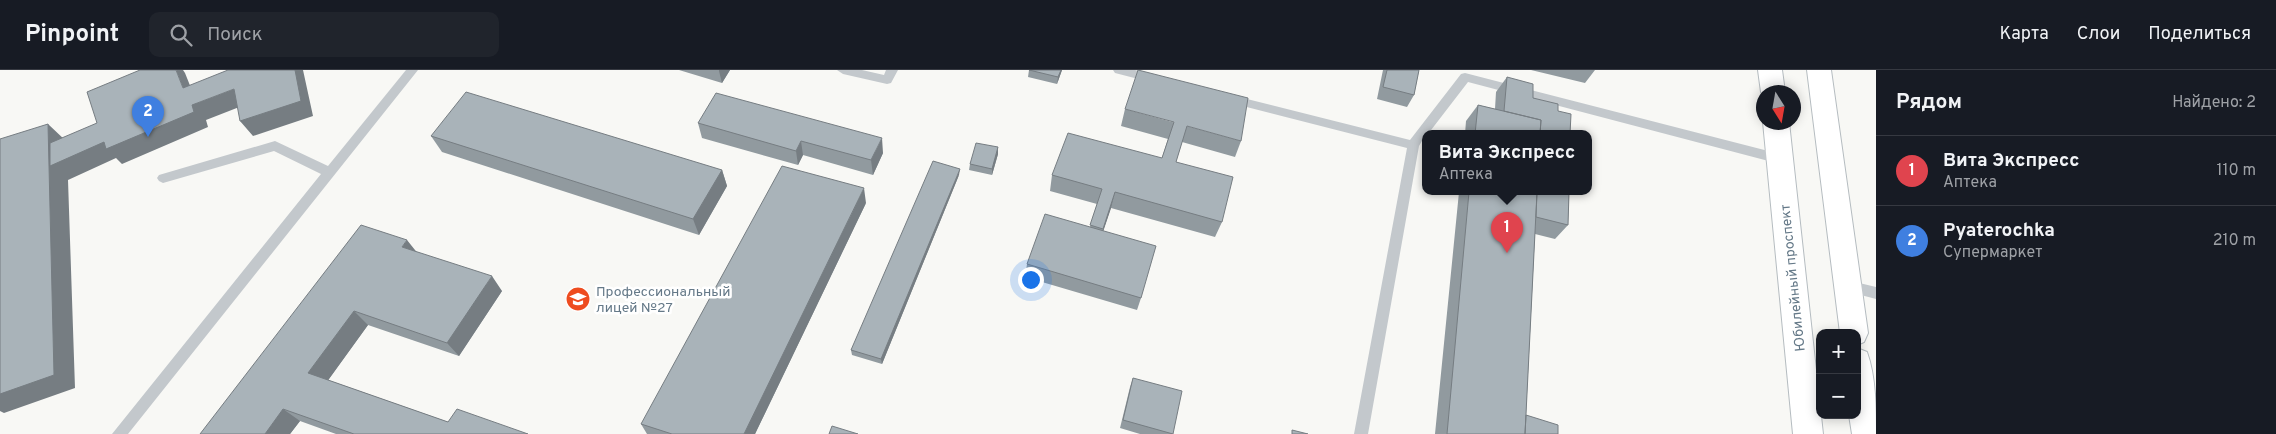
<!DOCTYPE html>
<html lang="ru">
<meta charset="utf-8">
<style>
:root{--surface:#171b24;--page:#20242c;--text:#f1f3f6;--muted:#9ea1a6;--line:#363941;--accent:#ee4c1f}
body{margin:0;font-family:Overpass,sans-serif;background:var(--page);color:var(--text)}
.controls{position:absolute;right:15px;bottom:15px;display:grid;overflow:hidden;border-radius:10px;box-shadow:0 2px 12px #0003}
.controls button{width:45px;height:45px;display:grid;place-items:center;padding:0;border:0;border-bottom:1px solid var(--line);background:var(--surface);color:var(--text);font:25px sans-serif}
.compass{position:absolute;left:1756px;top:15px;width:45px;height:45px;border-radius:50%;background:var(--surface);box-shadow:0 2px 12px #0003;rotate:169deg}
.you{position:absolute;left:1030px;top:209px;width:18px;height:18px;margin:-12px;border:4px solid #fff;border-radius:50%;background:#1a73e8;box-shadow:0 0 0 8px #1a73e833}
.badge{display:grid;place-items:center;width:32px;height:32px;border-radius:50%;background:var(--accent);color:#fff;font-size:16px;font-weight:700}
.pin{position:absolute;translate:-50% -41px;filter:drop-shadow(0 1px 2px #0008)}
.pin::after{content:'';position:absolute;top:26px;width:18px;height:15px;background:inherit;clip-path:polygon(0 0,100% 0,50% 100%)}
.popup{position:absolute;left:1422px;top:60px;width:170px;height:65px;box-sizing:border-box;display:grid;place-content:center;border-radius:10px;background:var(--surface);filter:drop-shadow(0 1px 4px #0005);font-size:16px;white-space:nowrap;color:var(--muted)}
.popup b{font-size:19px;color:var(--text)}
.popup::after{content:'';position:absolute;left:50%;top:100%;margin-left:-10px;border:10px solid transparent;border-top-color:var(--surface)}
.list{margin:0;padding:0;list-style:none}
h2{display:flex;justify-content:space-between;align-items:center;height:65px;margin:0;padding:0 20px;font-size:21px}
h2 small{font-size:16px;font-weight:400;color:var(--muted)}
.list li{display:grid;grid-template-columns:32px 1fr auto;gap:15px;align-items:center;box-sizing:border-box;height:70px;padding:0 20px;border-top:1px solid var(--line)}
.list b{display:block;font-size:19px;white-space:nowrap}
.list p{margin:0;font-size:16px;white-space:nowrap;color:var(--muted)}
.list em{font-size:16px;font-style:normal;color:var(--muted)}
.icon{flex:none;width:28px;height:28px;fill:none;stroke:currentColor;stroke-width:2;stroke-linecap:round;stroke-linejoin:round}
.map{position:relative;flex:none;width:1876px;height:364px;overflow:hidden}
header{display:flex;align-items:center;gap:30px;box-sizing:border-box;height:70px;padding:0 25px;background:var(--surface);border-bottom:1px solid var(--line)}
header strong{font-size:24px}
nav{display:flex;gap:28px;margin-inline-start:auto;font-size:18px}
.search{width:350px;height:45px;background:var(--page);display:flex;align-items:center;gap:12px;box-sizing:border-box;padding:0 18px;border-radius:10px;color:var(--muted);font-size:19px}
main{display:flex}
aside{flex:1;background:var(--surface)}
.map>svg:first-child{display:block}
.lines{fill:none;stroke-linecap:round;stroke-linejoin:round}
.secondary-casing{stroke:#b5bcc0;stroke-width:2}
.service{fill:#c3c8cc;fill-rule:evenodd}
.secondary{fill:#fff;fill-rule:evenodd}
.wall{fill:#919a9f}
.shaded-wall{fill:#767d82}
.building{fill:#a9b3b9;stroke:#767d82}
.labels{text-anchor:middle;stroke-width:5;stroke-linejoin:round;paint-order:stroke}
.street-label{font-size:14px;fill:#657988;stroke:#fff}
.poi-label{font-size:14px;fill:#657988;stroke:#fff;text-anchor:start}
</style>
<header>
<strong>Pinpoint</strong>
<div class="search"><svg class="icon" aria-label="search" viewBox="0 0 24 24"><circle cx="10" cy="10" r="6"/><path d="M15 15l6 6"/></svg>Поиск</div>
<nav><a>Карта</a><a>Слои</a><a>Поделиться</a></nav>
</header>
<main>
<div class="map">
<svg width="1876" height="364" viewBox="0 0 1876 364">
<rect width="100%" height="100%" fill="#f8f8f5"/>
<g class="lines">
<defs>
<path id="secondary" d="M1758 0H1782L1785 22H1764V27L1761 22Z
M1807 0H1831L1868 263 1864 272 1857 275V263H1840Z
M1763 52H1789L1823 364H1793Z
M1857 278 1867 282C1876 307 1876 337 1876 364H1852L1849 345H1857Z"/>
</defs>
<!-- secondary casing -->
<use href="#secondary" class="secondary-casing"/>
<!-- service -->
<path class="service" d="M406 0H418L128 364H112L321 104 274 81 163 113 159 111 157 108 159 105 275 71 328 96Z
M837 0H862L884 5 886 0H898L891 13 887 14 843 4Z
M1113 0H1135L1158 6 1160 9 1154 13 1115 3Z
M1465 3 1780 84 1786 89 1780 94 1468 12 1428 64H1426L1419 76 1368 364H1354L1407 78 1231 33 1225 29 1231 25 1410 70 1461 4Z
M1847 210 1876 217V229L1842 220 1841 216 1842 212Z"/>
<!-- secondary -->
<use href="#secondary" class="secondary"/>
</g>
<!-- wall -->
<path class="wall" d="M679 0H730L722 13Z
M1029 0H1062L1057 14 1028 7Z
M1383 0H1419L1414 25 1407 37 1377 29Z
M1531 0H1595L1585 13Z
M1507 7 1533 28 1558 41 1570 64H1465L1466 51 1478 35 1495 39 1496 22Z
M1125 39 1241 71 1235 87 1182 72 1176 92 1222 152 1215 167 1111 138 1103 161 1141 228 1137 240 1025 207 1027 194 1090 157 1097 134 1050 121 1052 105 1162 88 1168 69 1121 56Z
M698 53 883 83 873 105 803 85 798 95 702 68Z
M431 66 722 100 727 116 699 165 442 82Z
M998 77V84L992 105 969 100 970 94Z
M959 105 882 294 852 285 851 280Z
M1459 122H1569L1568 155 1555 169 1535 164 1526 345 1558 364H1435Z
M866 133 755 364H647L641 354Z
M417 182 502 221 459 286 368 255 328 310 448 352 528 364H336L300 351 290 364H200Z
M1133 308 1173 364H1140L1120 358 1130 317Z"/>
<!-- shaded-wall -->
<path class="shaded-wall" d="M176 0H183L185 3 197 33 234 19 247 34 206 50 208 57 122 94 116 88 68 110 75 318 4 343 0 341V324L48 54 66 71 104 72 183 18Z
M295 0H303L313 46 253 66 240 51Z
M719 0H730L722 13 719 1Z
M1061 0H1062L1057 14 1058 7Z
M882 68 883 83 873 105 871 90Z
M801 71 803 85 798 95 796 81Z
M998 77V84L992 105V99Z
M960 99 959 105 882 294 881 289Z
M722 100 727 116 699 165 693 149Z
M864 118 866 133 755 364H744Z
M1115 122 1111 138 1099 174 1103 159Z
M407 170 419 185 402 177Z
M492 206 502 221 459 286 447 273Z
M354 241 368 255 324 316 308 303Z
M283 339 300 351 290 364H265Z"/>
<!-- building -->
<path class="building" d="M140 0H176L183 18 228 0H295L301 31 240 51 234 19 192 35 194 42 106 79 104 72 50 96V73L97 53 87 22Z
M1029 0H1061L1058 7Z
M1138 0 1248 28 1241 71 1187 56 1176 92 1233 107 1222 152 1115 122 1103 159 1090 155 1102 119 1052 105 1068 63 1162 88 1174 52 1125 39Z
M1387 0H1419L1414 25 1383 17Z
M1507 7 1533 14V28L1558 34V41L1571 44 1570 64H1540L1541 50 1504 41Z
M466 22 722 100 693 149 431 66Z
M716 23 882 68 871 90 801 71 796 81 698 53Z
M1478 35 1541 50 1540 64H1475Z
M48 54 54 305 0 324V69Z
M976 73 998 77 992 99 970 94Z
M933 91 960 99 881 289 851 280Z
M782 96 864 118 744 364H672L641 354Z
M1469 122H1537L1525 364H1447Z
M1537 122H1569L1568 155 1536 147Z
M1045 144 1156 176 1141 228 1027 194Z
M361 155 407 170 402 177 492 206 447 273 354 241 308 303 448 352 457 339 528 364H354L283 339 265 364H200Z
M1133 308 1182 321 1173 364 1123 350Z
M1526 345 1558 355V364H1525Z
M832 356 858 364H829Z
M1292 360 1308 364H1292Z"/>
<!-- icons -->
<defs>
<symbol id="university-disc" viewBox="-11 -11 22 22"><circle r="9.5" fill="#ee4c1f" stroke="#fff"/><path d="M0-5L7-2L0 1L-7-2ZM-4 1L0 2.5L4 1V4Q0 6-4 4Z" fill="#fff"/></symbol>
</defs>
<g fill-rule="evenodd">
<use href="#university-disc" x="564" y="215" width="28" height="28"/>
</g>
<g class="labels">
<!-- street labels -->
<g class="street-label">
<text transform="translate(1792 208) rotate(-96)" y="5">Юбилейный проспект</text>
</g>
<!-- poi labels -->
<g class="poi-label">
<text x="596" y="226">Профессиональный<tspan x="596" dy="16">лицей №27</tspan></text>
</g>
</g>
</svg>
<div class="controls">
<button>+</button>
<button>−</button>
</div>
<svg class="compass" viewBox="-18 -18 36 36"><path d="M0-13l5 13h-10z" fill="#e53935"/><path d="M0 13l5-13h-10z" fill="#9ea1a6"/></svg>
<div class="you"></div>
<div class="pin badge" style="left:1507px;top:183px;background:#e0444e">1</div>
<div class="popup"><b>Вита Экспресс</b>Аптека</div>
<div class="pin badge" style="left:148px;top:67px;background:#3f7fe0">2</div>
</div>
<aside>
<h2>Рядом<small>Найдено: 2</small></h2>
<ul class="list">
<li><span class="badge" style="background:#e0444e">1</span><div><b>Вита Экспресс</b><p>Аптека</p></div><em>110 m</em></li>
<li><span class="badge" style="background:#3f7fe0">2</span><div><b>Pyaterochka</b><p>Супермаркет</p></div><em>210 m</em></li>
</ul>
</aside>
</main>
